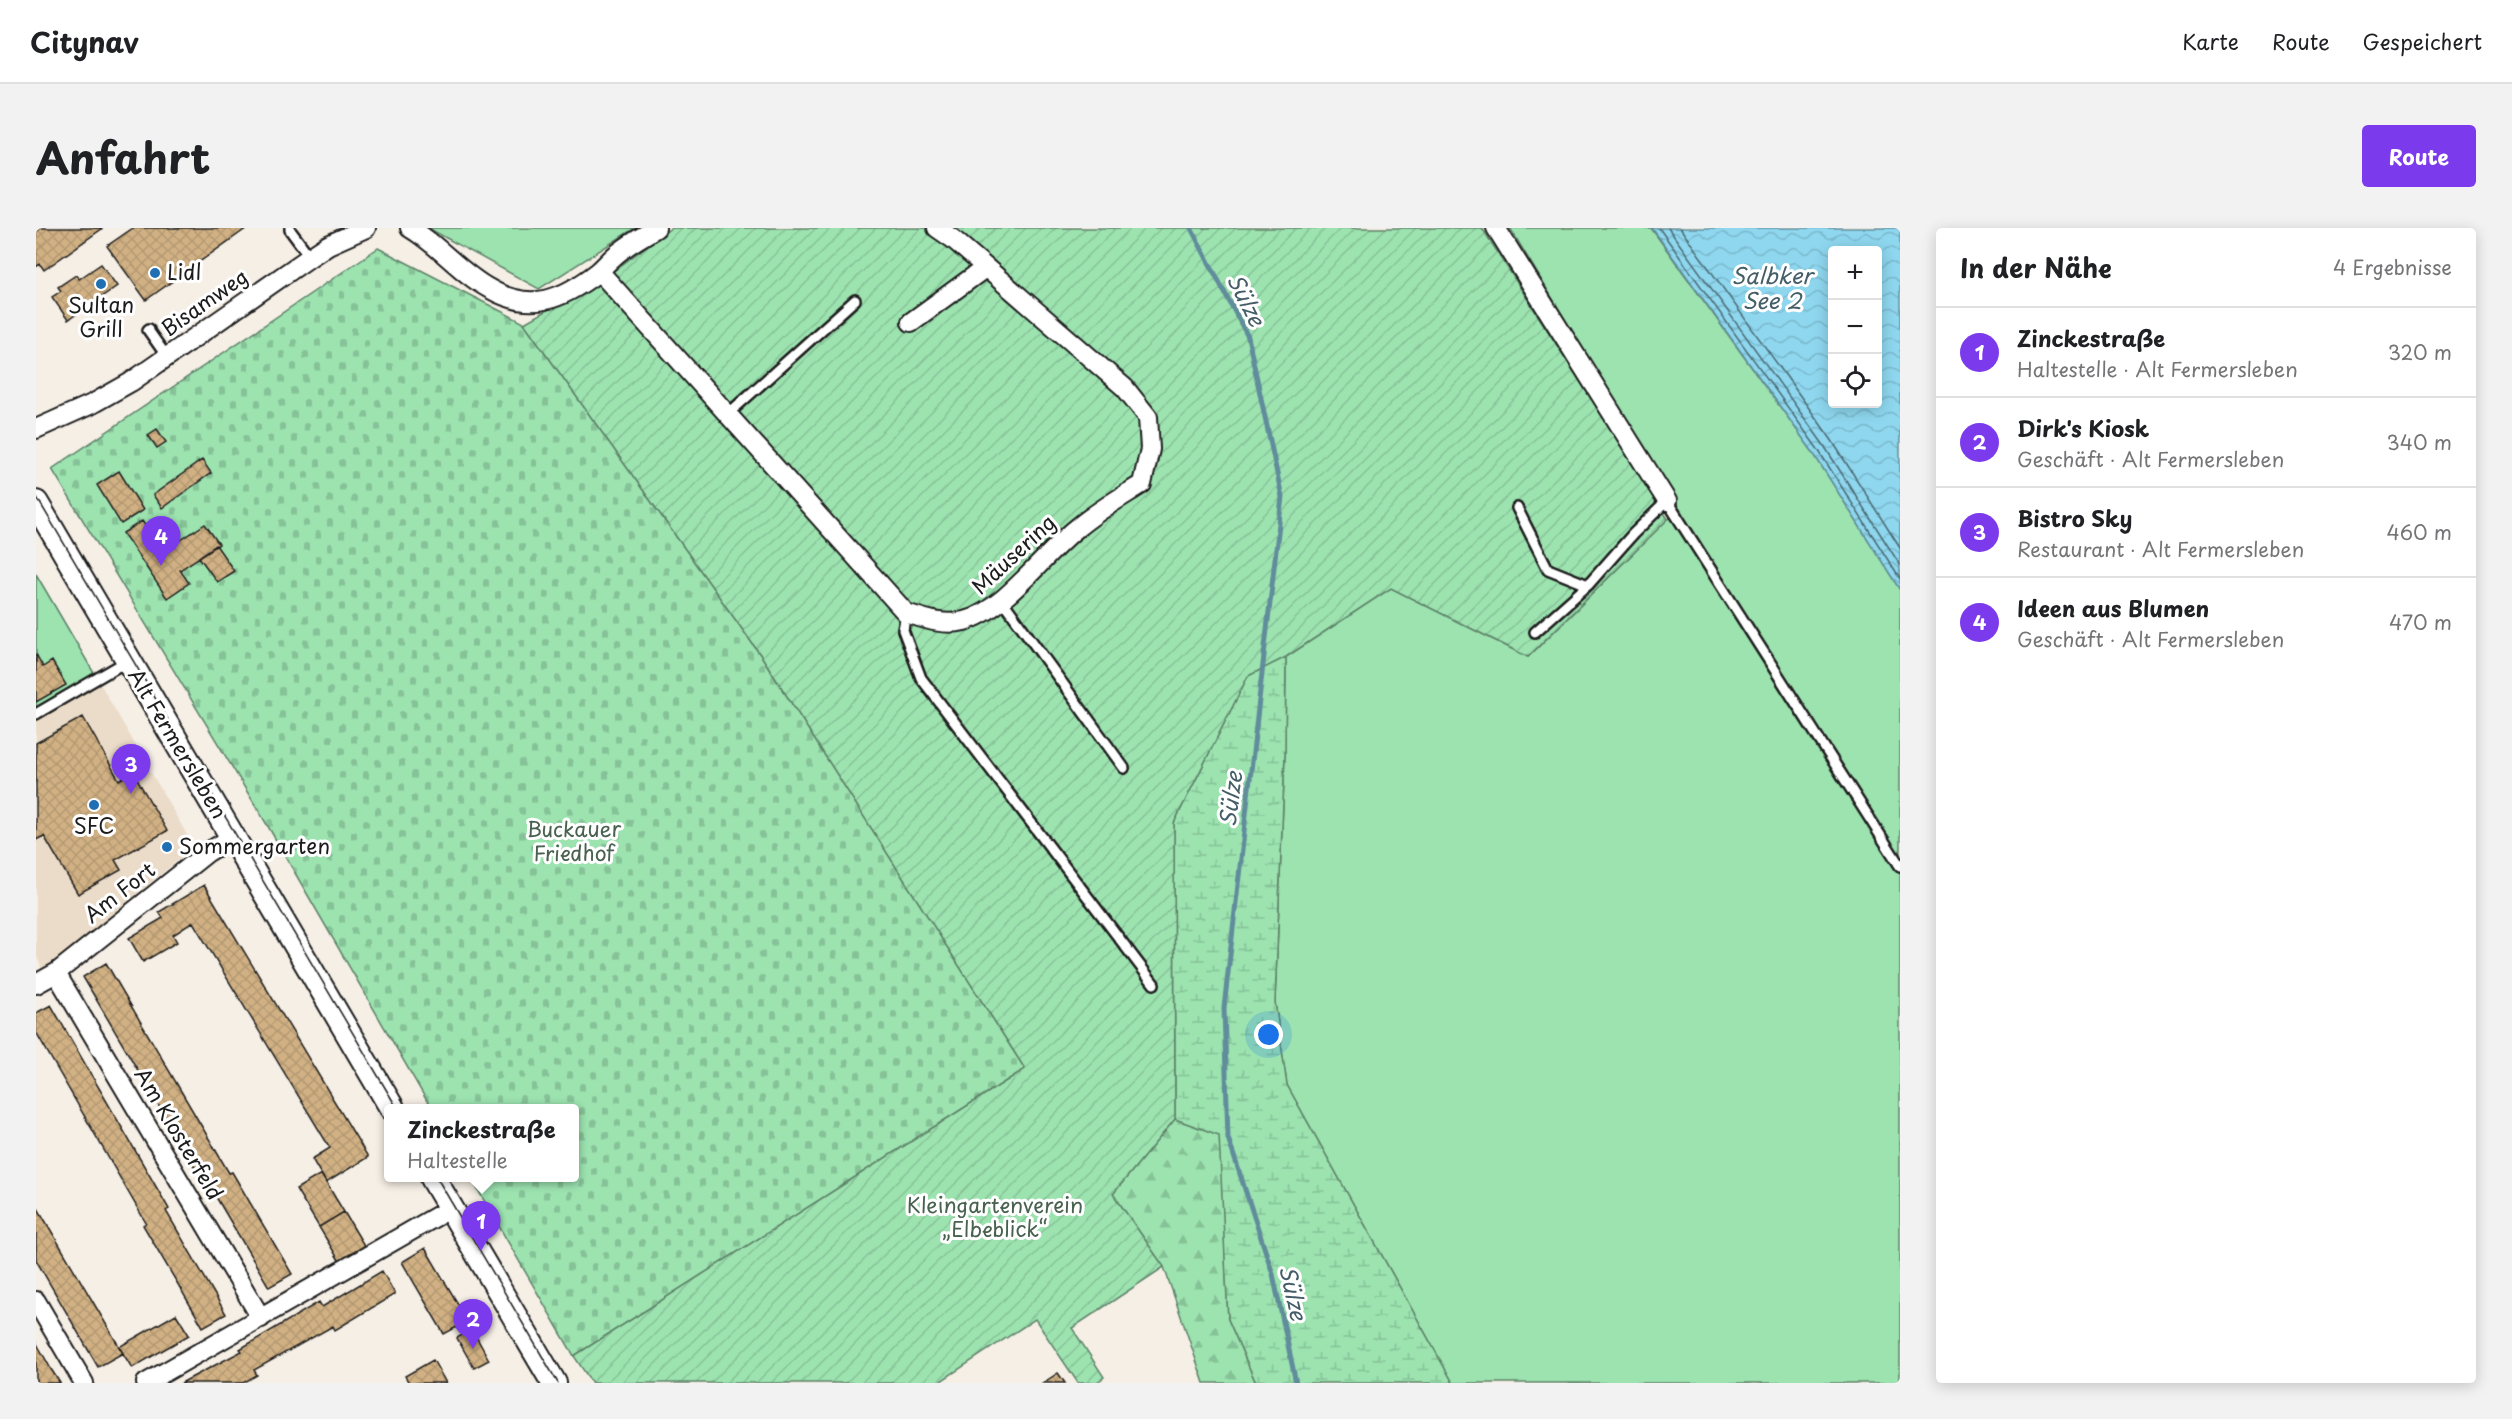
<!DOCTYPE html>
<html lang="de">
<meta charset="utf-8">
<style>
:root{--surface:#fff;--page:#f2f2f2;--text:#202124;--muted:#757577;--line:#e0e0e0;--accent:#7c3aed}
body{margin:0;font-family:"Playpen Sans",sans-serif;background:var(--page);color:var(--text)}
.controls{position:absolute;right:18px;top:18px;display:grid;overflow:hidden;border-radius:6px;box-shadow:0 3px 15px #0003}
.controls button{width:54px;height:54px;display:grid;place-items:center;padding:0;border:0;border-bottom:2px solid var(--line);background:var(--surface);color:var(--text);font:30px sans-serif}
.you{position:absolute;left:1233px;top:807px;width:21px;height:21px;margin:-15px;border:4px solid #fff;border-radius:50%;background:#1a73e8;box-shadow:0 0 0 9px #1a73e833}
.badge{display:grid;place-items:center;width:39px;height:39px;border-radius:50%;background:var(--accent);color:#fff;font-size:20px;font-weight:700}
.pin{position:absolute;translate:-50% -50px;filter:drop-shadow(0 2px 3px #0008)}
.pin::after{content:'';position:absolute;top:32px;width:21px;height:18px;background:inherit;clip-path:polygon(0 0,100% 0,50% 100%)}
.popup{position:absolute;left:348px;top:876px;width:195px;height:78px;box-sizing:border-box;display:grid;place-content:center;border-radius:6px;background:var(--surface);filter:drop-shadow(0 2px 4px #0005);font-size:20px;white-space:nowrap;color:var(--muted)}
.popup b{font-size:22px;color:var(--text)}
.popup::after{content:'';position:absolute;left:50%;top:100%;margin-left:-12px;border:12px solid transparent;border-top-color:var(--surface)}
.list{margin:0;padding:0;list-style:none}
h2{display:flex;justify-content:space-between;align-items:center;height:78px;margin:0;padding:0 24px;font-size:26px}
h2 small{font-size:20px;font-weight:400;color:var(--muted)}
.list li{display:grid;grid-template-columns:39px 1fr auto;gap:18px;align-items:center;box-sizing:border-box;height:90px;padding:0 24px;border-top:2px solid var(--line)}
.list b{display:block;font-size:22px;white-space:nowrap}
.list p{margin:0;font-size:20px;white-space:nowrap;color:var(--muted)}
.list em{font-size:20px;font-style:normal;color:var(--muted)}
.icon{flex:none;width:33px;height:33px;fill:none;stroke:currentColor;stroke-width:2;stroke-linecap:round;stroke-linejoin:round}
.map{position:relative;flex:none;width:1864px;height:1155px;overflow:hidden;border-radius:6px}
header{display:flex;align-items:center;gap:36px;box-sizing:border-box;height:84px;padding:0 30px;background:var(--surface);border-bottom:2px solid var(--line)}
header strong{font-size:28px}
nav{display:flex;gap:33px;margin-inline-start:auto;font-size:21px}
.intro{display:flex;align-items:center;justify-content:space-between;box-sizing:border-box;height:144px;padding:0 36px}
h1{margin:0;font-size:42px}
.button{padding:15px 27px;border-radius:6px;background:var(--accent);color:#fff;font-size:21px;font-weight:700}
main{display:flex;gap:36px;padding:0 36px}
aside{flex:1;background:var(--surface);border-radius:6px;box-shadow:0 3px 15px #0003}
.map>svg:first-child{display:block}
.built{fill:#ebdcc9}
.grass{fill:#9ce3b0;stroke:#5c8066;stroke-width:1.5}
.forest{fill:url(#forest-firs);stroke:#5c8066;stroke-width:1.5}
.wetland{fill:url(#wetland-marsh);stroke:#5c8066;stroke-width:1.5}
.cemetery{fill:url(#cemetery-stones);stroke:#5c8066;stroke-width:1.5}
.garden{fill:url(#garden-furrows);stroke:#5c8066;stroke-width:1.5}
.water{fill:url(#water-waves);stroke:#608c9b;stroke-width:1.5;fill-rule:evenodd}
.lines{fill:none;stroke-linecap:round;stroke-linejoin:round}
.shore{stroke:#4a6770;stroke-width:1.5}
.stream{stroke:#608c9b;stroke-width:5}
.building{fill:url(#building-cross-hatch);stroke:#1c1c1c;stroke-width:1.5}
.service-casing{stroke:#1c1c1c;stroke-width:14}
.minor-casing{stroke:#1c1c1c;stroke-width:22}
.secondary-casing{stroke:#1c1c1c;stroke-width:28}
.service{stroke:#fff;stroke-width:9}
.minor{stroke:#fff;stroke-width:18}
.secondary{stroke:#fff;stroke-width:24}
.tram{stroke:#1c1c1c;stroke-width:1.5}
.poi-dot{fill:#1f6fb2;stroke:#fff;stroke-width:2}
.labels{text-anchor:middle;stroke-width:6;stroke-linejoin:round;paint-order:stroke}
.poi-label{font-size:21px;fill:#1c1c1c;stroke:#fff;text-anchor:start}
.street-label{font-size:21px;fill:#1c1c1c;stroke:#fff}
.park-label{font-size:21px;fill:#496250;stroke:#fff}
.water-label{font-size:22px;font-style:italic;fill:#445d66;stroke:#fff}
</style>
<header>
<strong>Citynav</strong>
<nav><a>Karte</a><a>Route</a><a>Gespeichert</a></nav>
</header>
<div class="intro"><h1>Anfahrt</h1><a class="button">Route</a></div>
<main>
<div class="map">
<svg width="1864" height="1155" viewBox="0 0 1864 1155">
<defs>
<pattern id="forest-firs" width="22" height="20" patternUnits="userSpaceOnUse" patternTransform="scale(1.5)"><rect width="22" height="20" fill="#9ce3b0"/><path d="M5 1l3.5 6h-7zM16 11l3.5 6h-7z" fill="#86c297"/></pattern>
<pattern id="wetland-marsh" width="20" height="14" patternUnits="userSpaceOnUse" patternTransform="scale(1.5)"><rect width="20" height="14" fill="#9ce3b0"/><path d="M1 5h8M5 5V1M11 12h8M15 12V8" fill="none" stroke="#86c297"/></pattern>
<pattern id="cemetery-stones" width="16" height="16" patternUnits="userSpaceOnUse" patternTransform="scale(1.5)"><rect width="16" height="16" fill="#9ce3b0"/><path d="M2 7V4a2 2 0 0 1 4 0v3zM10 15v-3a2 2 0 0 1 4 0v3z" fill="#86c297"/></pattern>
<pattern id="garden-furrows" width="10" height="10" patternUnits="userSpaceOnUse" patternTransform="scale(1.5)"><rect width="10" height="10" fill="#9ce3b0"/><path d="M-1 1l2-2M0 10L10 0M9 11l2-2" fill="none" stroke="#86c297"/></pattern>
<pattern id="water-waves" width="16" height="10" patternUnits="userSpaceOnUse" patternTransform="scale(1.5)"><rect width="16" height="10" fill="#8ed7ef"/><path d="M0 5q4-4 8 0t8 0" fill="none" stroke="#7ab8cc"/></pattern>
<pattern id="building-cross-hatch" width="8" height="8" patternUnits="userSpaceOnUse" patternTransform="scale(1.5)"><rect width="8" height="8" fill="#d1b184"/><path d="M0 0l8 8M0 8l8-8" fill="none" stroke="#b39871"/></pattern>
</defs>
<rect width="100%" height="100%" fill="#f6efe6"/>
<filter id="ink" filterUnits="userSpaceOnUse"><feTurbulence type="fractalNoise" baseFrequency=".0167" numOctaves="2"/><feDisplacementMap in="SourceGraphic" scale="12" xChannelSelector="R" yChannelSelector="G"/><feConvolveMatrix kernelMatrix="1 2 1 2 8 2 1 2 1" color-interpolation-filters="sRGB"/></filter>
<g filter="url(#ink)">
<!-- built -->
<path class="built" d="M62 452 158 619 7 743 0 727V489Z"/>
<!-- grass -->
<path class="grass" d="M392 0H599L503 61Z
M1474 0H1615L1776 223 1864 362V1155H1417L1251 857 1239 774 1249 526 1250 429 1355 360 1492 429 1632 291 1646 285Z
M0 346 62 452 0 489Z"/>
<!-- forest -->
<path class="forest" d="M1139 891 1184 907 1192 1091 1220 1155H1168L1128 1039 1077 966Z"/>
<!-- wetland -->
<path class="wetland" d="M1250 429 1249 526 1239 774 1251 857 1417 1155H1220L1192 1091 1183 907 1139 891 1138 595 1212 448Z"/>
<!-- cemetery -->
<path class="cemetery" d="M342 20 488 95 726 429 989 841 538 1128 435 950H538V880H395L233 600 16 241Z"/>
<!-- garden -->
<path class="garden" d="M635 0H1446L1632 291 1492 429 1355 360 1250 429 1212 448 1138 595 1139 891 1077 966 1128 1039 1036 1100 1068 1149 1060 1155H1042L999 1091 902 1155H556L538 1128 989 841 726 429 488 95 568 50Z"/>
<!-- water -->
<path class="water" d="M1616 0H1864V362L1776 223ZM1796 22H1842V176H1796Z"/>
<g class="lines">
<!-- shore -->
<path class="shore" d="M1623 0 1781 220 1864 351
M1632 0 1787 216 1864 337
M1644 0 1795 211 1864 320"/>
<!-- stream -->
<path class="stream" d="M1155 0 1212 109 1246 269 1188 780 1192 910 1237 1046 1260 1155"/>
</g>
<!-- building -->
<path class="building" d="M5 0H67L8 42 4 36 0 39V4Z
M97 0H211L110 72 71 18Z
M65 36 81 58 32 92 16 69 25 63 22 59 40 47 43 51Z
M121 201 130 214 121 220 112 207Z
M166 232 175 245 126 280 117 267Z
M83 243 107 282 85 296 61 257Z
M106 293 127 324 169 296 183 316 144 342 153 355 131 370 87 305Z
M180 317 198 343 181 354 163 329Z
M0 426 7 439 16 433 30 457 0 474Z
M47 489 83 552 97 544 131 603 79 632 85 642 42 666 8 608 0 612V515Z
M168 657 332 929 290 955 276 931 294 920 157 694 137 707 141 714 107 734 93 710 127 690 123 684Z
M70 735 193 945 196 944 256 1046 233 1059 173 957 170 958 47 749Z
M15 777 133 981 130 983 190 1086 167 1099 107 997 110 995 0 804V785Z
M285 946 308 984 283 999 260 961Z
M0 977 87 1125 62 1139 0 1032Z
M308 984 329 1019 304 1034 283 999Z
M389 1020 432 1093 408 1106 366 1034Z
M346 1043 359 1066 299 1102 297 1098 218 1142 221 1147 207 1155H145L206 1123 204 1121 283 1074 286 1079Z
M140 1086 153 1107 96 1140 83 1119Z
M436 1101 453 1132 438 1140 421 1110Z
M0 1114 15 1141 24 1155H0Z
M397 1132 410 1155H373L369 1148Z
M1022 1145 1029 1155H1007Z"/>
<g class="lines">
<defs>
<path id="service" d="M254 0V2L274 29
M113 101 112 102 131 129
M692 186 819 72
M1481 280 1512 341 1552 357
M966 372 1088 540
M870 385 867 402 885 450 1118 756
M1499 404 1552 357 1597 306 1631 273 1864 638
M0 486 91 433"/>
<path id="minor" d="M374 0C403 17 424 45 454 61 496 85 527 71 562 44 570 37 577 28 586 22 596 14 609 7 620 0
M1460 0 1631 273
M563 43 870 385C889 391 908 398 928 393 968 383 1008 326 1041 300 1061 283 1084 270 1106 256L1114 221 1112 189 1089 160 917 11 901 0
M875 94 949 40
M0 201 56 176 95 154 274 29 292 17 330 0
M20 745 225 1090
M0 756 20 745 172 624 197 609
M0 1073 48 1155
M110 1155 415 980"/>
<path id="secondary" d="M0 275 356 880
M397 950 518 1155"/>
</defs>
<!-- service casing -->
<use href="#service" class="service-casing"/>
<!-- minor casing -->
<use href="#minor" class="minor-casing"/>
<!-- secondary casing -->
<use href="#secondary" class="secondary-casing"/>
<!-- service -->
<use href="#service" class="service"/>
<!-- minor -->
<use href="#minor" class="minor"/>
<!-- secondary -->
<use href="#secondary" class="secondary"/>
<!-- tram -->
<path class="tram" d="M0 268 361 880
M401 950 522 1155"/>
</g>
</g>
<!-- markers -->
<g class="poi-dot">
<circle cx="119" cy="45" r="6"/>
<circle cx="65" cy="56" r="6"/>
<circle cx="58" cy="577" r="6"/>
<circle cx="131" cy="619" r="6"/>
</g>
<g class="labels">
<!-- poi labels -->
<g class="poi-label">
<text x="131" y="52">Lidl</text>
<text x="65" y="85" text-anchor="middle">Sultan<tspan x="65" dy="24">Grill</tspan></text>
<text x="58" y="606" text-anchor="middle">SFC</text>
<text x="143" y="626">Sommergarten</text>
</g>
<!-- street labels -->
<g class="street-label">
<text transform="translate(169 75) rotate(-35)" y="7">Bisamweg</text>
<text transform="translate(978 327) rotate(-43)" y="7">Mäusering</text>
<text transform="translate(141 516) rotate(59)" y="7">Alt Fermersleben</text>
<text transform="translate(84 665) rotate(-38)" y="7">Am Fort</text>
<text transform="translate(142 906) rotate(59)" y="7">Am Klosterfeld</text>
</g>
<!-- park labels -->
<g class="park-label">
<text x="538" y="609">Buckauer<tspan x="538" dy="24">Friedhof</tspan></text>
<text x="959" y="985">Kleingartenverein<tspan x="959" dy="24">„Elbeblick“</tspan></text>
</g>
<!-- water labels -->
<g class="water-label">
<text x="1736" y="56">Salbker<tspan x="1736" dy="25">See 2</tspan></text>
<text transform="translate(1210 72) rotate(63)" y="8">Sülze</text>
<text transform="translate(1195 571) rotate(-83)" y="8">Sülze</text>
<text transform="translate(1257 1065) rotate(77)" y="8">Sülze</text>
</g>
</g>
</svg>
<div class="controls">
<button>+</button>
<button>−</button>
<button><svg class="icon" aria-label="locate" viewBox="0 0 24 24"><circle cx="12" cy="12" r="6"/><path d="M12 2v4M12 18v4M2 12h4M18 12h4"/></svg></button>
</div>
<div class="you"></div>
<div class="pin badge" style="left:445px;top:1023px">1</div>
<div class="popup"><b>Zinckestraße</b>Haltestelle</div>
<div class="pin badge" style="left:437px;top:1121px">2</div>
<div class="pin badge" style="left:95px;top:566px">3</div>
<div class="pin badge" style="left:125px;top:338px">4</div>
</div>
<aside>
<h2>In der Nähe<small>4 Ergebnisse</small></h2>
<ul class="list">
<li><span class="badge">1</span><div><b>Zinckestraße</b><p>Haltestelle · Alt Fermersleben</p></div><em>320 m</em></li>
<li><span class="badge">2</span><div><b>Dirk's Kiosk</b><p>Geschäft · Alt Fermersleben</p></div><em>340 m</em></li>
<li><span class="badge">3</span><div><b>Bistro Sky</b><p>Restaurant · Alt Fermersleben</p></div><em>460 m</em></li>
<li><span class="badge">4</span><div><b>Ideen aus Blumen</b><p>Geschäft · Alt Fermersleben</p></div><em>470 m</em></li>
</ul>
</aside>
</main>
